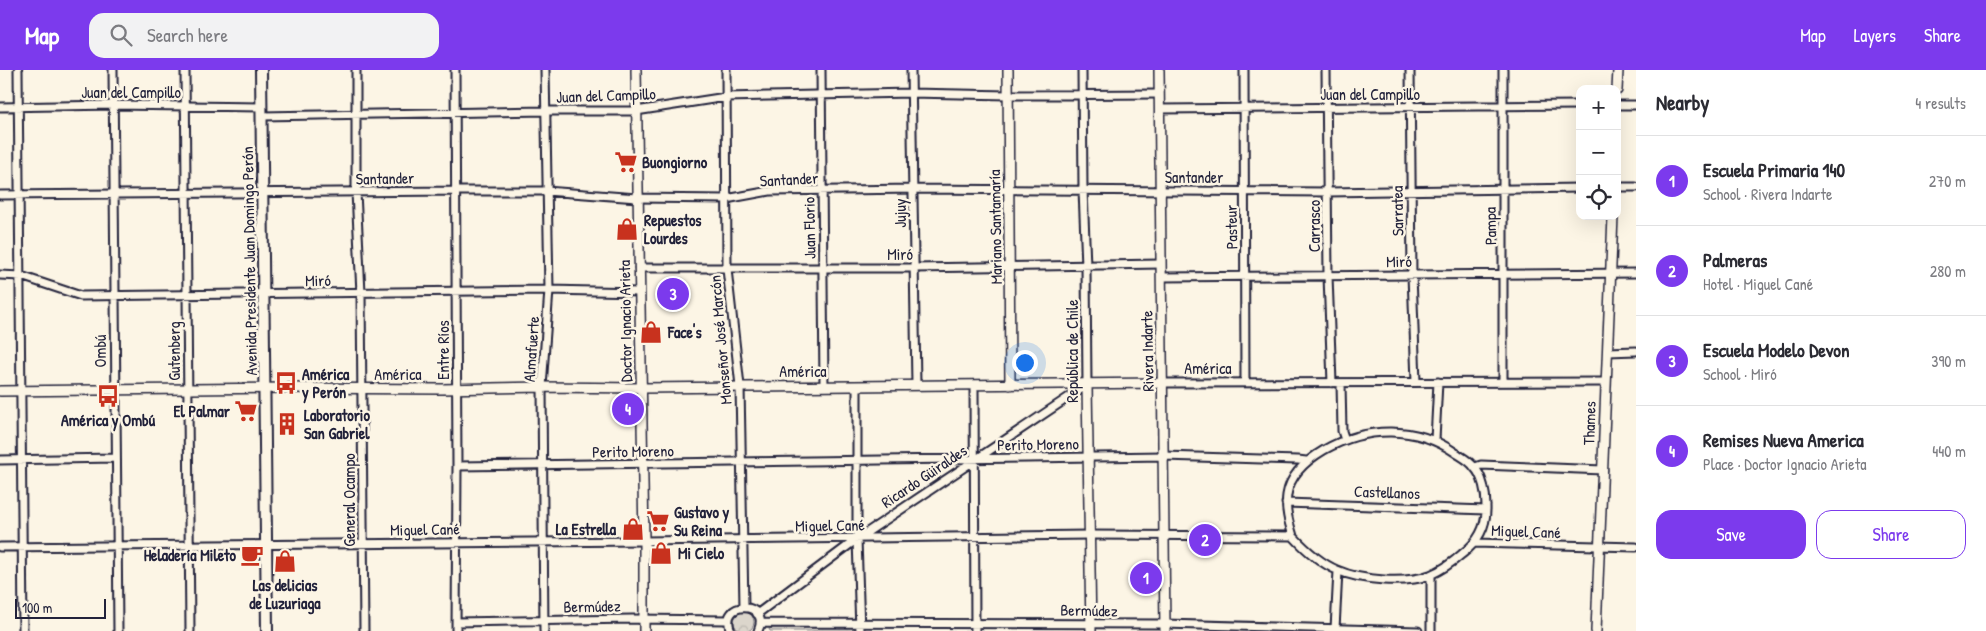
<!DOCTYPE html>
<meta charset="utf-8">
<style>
:root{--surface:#fff;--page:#f2f2f3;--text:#2b2b33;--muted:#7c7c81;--line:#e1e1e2;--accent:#7c3aed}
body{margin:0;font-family:"Patrick Hand",sans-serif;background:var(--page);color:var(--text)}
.controls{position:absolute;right:15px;top:15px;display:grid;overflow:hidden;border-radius:10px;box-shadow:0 5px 20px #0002}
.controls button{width:45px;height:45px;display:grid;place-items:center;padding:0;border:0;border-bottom:1px solid var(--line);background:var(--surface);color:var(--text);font:25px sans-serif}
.scale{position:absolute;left:15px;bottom:12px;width:91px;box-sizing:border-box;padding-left:5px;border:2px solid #22223b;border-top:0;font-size:14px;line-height:18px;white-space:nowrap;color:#22223b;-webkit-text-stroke:4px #fcf5e5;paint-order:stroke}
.you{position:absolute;left:1024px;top:292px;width:18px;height:18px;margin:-12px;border:4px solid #fff;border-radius:50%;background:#1a73e8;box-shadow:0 0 0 8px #1a73e833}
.badge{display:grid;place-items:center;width:32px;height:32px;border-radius:50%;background:var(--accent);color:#fff;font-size:16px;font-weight:700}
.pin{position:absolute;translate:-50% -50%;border:2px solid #fff;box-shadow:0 1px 5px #0006}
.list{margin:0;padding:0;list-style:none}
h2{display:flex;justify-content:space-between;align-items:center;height:65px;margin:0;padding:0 20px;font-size:21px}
h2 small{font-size:16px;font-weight:400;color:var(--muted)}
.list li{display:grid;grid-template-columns:32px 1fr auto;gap:15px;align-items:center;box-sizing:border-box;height:90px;padding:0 20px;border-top:1px solid var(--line)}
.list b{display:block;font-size:19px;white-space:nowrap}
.list p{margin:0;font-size:16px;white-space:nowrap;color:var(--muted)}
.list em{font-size:16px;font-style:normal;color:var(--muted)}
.actions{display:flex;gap:10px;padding:15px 20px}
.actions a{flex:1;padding:11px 0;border:1px solid var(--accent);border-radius:15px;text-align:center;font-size:18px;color:var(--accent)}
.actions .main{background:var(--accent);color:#fff}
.icon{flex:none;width:28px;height:28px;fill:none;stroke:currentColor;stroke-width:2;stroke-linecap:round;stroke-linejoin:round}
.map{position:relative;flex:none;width:1636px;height:561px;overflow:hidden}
header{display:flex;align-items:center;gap:30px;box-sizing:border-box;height:70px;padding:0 25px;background:var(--accent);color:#fff}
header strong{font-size:24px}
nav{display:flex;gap:28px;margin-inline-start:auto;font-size:18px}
.search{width:350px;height:45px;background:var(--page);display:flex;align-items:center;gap:12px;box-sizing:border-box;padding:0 18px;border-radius:15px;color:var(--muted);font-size:19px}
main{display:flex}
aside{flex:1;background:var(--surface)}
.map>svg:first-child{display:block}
.forest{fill:url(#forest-crowns);stroke:#7f7c84}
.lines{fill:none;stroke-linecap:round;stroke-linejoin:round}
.minor-casing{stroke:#22223b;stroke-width:11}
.tertiary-casing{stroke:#22223b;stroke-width:12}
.secondary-casing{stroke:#22223b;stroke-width:14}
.minor{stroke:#fcf5e5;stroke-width:7}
.tertiary{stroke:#fcf5e5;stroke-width:9}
.secondary{stroke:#fcf5e5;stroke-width:10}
.labels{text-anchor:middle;stroke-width:5;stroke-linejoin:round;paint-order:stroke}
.street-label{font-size:16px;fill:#22223b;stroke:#fcf5e5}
.poi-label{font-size:16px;font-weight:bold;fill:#22223b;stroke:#fcf5e5;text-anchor:start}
</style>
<header>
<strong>Map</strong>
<div class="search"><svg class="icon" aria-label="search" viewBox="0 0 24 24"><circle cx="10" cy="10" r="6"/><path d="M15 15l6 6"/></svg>Search here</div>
<nav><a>Map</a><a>Layers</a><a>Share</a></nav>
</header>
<main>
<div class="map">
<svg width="1636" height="561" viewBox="0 0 1636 561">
<defs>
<pattern id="forest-crowns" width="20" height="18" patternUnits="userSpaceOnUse" patternTransform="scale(1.25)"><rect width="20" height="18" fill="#dcd6cc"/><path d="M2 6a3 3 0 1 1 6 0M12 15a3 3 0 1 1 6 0" fill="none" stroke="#bcb7b0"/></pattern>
</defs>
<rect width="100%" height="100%" fill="#fcf5e5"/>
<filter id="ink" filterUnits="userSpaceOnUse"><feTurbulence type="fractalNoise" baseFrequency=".02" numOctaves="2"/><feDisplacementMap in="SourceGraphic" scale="10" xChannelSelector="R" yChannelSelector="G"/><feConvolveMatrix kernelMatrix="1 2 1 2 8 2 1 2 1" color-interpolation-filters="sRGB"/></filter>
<g filter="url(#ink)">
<!-- forest -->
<path class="forest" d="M734 552a10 10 0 1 1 20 0a10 10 0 1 1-20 0Z
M775 556 852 557 855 558 856 561H770L769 559Z"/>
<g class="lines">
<defs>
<path id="minor" d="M18 0 23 561
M113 0 118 561
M185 0 190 561
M356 0V122L361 223 364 561
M455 0 457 396 456 561
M726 0 727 199 740 316 744 537
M821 0 824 316
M911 0 916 315
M1244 0 1245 313
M1326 0 1328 206 1332 313
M1410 0 1412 205 1416 312
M1503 0V312
M1617 35H1636
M0 37 114 35 261 37
M1160 39 1580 35
M262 46 546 41H636L726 27 911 23 1008 25 1159 24
M1617 117H1636
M0 125 455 121H546L637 128 726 129 770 121 914 119 1328 122 1580 118
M639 198H914L1161 194
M0 205 21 206 81 226 549 220 639 222
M1162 207 1636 203
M1608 282 1636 281
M1162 313 1606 312
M1341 313 1342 361 1345 370
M974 315 975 561
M857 316V469L860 561
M1435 370 1438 312
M0 390 115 388
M457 396 1164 386 1298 390 1306 391
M1475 397 1481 395 1603 400
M1286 433 1486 440
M1475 473 1636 477
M0 477 644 471 1089 465 1293 466C1306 480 1320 493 1337 500 1362 511 1406 514 1430 505 1442 500 1453 492 1462 484 1478 472 1487 457 1486 436 1486 424 1483 406 1474 397 1470 391 1462 387 1456 383 1416 355 1366 356 1324 380 1307 390 1290 404 1287 425 1285 439 1289 453 1293 466
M1431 505V561
M757 544 857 469 1087 315 1086 196 1083 120 1082 0
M456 552 632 549 729 550
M760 553 1165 554 1418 561
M1335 559 1338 501
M544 561 542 317 549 220 545 0
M731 561C717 529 772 531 758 561"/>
<path id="tertiary" d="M636 0 644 471V561
M1008 0 1010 315
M1159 0 1165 561
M1617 20 1618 0
M1087 315 1091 561
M0 321 286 318 442 319 542 317 642 318 1162 313
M1596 561 1613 146"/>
<path id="secondary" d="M261 0 267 561"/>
</defs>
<!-- minor casing -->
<use href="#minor" class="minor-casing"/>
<!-- tertiary casing -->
<use href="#tertiary" class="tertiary-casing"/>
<!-- secondary casing -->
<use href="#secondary" class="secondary-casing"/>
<!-- minor -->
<use href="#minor" class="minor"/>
<!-- tertiary -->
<use href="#tertiary" class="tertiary"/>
<!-- secondary -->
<use href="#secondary" class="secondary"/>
</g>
</g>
<!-- icons -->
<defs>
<symbol id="supermarket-bare" viewBox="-9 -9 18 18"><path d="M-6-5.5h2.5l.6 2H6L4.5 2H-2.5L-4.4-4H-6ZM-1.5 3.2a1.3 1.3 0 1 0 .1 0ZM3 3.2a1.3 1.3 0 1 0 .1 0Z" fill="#c8321e" stroke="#fcf5e5" stroke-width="2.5" paint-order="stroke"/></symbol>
<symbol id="shop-bare" viewBox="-9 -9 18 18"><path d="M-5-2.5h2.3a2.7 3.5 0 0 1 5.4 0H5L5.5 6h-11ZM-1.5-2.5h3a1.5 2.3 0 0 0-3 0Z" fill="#c8321e" stroke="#fcf5e5" stroke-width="2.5" paint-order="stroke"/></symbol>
<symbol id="bus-bare" viewBox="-9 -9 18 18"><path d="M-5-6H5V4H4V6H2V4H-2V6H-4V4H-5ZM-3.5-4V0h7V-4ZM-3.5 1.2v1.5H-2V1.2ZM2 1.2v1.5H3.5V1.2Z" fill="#c8321e" stroke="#fcf5e5" stroke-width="2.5" paint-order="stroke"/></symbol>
<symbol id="building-bare" viewBox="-9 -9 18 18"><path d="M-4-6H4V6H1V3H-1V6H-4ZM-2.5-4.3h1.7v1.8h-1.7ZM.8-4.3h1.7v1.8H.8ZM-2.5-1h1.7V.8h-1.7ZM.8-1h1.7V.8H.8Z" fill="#c8321e" stroke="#fcf5e5" stroke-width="2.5" paint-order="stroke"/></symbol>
<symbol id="cafe-bare" viewBox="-9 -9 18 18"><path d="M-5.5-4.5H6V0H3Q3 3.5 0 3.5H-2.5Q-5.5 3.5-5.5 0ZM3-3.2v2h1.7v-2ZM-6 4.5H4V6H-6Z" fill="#c8321e" stroke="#fcf5e5" stroke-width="2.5" paint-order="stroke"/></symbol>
</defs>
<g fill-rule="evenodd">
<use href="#supermarket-bare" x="610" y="76" width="32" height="32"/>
<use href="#shop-bare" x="611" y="143" width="32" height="32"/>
<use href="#shop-bare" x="635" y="246" width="32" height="32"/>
<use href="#bus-bare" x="270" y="297" width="32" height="32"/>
<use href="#bus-bare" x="92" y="310" width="32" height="32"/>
<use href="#supermarket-bare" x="230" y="325" width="32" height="32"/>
<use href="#building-bare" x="271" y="338" width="32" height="32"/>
<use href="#supermarket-bare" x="642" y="435" width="32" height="32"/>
<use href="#shop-bare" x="617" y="443" width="32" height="32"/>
<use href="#shop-bare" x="645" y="467" width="32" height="32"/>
<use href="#cafe-bare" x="236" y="469" width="32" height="32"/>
<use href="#shop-bare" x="269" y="475" width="32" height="32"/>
</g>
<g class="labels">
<!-- street labels -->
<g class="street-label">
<text x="131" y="28">Juan del Campillo</text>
<text x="1370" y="30">Juan del Campillo</text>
<text transform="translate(606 25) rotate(-2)" y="6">Juan del Campillo</text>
<text x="1194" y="113">Santander</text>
<text transform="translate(385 108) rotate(-1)" y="6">Santander</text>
<text transform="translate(789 109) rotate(-3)" y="6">Santander</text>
<text transform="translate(1397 141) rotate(-91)" y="6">Sarratea</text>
<text transform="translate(900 143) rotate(-90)" y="6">Jujuy</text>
<text transform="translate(1314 156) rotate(-90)" y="6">Carrasco</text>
<text transform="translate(1490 156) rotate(-91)" y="6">Pampa</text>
<text transform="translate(995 157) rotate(-91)" y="6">Mariano Santamaría</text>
<text transform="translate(1231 157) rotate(-91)" y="6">Pasteur</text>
<text transform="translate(809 158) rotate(-91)" y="6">Juan Florio</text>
<text x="900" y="190">Miró</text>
<text transform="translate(249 191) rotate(-91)" y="6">Avenida Presidente Juan Domingo Perón</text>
<text transform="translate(1399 191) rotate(-1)" y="6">Miró</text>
<text transform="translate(318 210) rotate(-1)" y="6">Miró</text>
<text transform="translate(625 251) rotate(-91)" y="6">Doctor Ignacio Arieta</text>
<text transform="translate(720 270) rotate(-95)" y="6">Monseñor José Marcón</text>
<text transform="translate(531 279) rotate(-86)" y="6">Almafuerte</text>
<text transform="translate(443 280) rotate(-90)" y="6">Entre Ríos</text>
<text transform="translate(100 281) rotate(-90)" y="6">Ombú</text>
<text transform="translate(174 281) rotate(-90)" y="6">Gutenberg</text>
<text transform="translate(1072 281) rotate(-90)" y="6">República de Chile</text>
<text transform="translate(1147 281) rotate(-91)" y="6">Rivera Indarte</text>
<text x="1208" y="304">América</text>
<text x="803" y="307">América</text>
<text x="398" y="310">América</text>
<text transform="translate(1589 353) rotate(-88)" y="6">Thames</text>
<text transform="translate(1038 374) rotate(-1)" y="6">Perito Moreno</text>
<text transform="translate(633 381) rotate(-1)" y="6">Perito Moreno</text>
<text transform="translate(924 406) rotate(-34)" y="6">Ricardo Güiraldes</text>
<text transform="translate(1387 422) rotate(2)" y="6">Castellanos</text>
<text transform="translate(349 430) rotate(-90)" y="6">General Ocampo</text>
<text transform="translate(830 455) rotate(-1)" y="6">Miguel Cané</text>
<text transform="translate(425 459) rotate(-1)" y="6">Miguel Cané</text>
<text transform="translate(1526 461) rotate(2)" y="6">Miguel Cané</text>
<text transform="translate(592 536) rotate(-1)" y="6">Bermúdez</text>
<text transform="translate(1089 540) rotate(1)" y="6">Bermúdez</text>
</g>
<!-- poi labels -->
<g class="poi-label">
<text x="642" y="98">Buongiorno</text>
<text x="644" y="156">Repuestos<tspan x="644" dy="18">Lourdes</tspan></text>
<text x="668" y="268">Face's</text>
<text x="302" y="310">América<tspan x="302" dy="18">y Perón</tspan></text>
<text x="230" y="347" text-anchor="end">El Palmar</text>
<text x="304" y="351">Laboratorio<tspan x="304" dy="18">San Gabriel</tspan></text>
<text x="108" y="356" text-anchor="middle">América y Ombú</text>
<text x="674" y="448">Gustavo y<tspan x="674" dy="18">Su Reina</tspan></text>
<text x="616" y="465" text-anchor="end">La Estrella</text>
<text x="678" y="489">Mi Cielo</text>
<text x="236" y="491" text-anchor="end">Heladería Mileto</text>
<text x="285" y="521" text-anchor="middle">Las delicias<tspan x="285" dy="18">de Luzuriaga</tspan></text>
</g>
</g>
</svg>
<div class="controls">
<button>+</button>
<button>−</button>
<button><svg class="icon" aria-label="locate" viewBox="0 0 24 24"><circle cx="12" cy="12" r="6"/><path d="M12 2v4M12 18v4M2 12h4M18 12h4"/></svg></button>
</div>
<div class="scale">100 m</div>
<div class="you"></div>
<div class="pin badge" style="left:1146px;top:508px">1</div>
<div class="pin badge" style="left:1205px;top:470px">2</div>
<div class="pin badge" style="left:673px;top:224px">3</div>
<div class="pin badge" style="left:628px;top:339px">4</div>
</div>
<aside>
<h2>Nearby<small>4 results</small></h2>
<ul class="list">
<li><span class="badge">1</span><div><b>Escuela Primaria 140</b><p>School · Rivera Indarte</p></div><em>270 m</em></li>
<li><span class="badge">2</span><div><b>Palmeras</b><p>Hotel · Miguel Cané</p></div><em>280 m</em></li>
<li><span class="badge">3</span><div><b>Escuela Modelo Devon</b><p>School · Miró</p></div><em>390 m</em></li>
<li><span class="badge">4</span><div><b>Remises Nueva America</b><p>Place · Doctor Ignacio Arieta</p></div><em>440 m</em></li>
</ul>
<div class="actions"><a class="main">Save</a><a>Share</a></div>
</aside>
</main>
